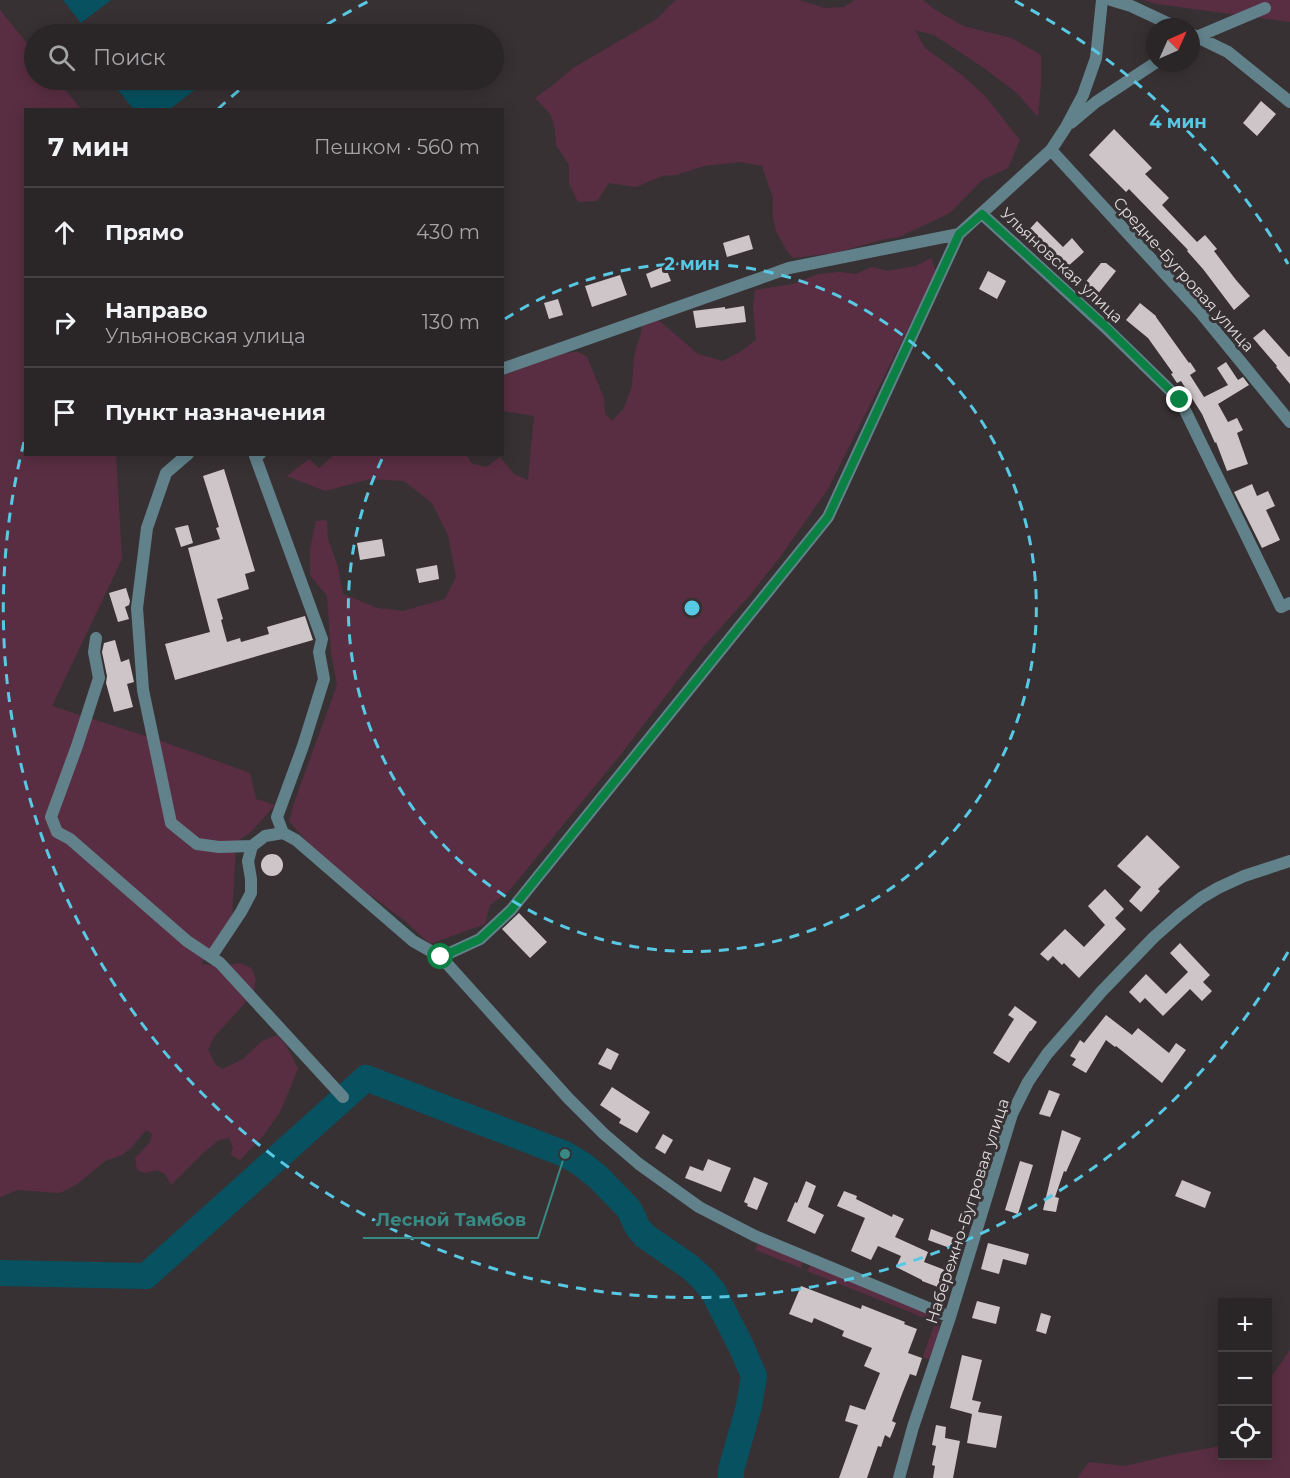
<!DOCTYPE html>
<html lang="ru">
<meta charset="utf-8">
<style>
:root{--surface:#2a2527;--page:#363133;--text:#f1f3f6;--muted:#a5a5a7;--line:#464244}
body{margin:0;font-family:Montserrat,sans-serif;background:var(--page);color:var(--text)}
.controls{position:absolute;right:18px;bottom:18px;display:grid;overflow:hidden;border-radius:0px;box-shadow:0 3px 15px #0003}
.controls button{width:54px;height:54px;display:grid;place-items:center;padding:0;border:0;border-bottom:2px solid var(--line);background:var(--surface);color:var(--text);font:30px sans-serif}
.compass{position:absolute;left:1146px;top:18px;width:54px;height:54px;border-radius:50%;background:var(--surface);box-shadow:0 3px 15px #0003;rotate:45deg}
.stop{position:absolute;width:18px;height:18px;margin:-14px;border:4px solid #0b8043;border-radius:50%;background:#fff}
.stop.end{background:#0b8043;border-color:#fff;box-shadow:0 2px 6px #0008}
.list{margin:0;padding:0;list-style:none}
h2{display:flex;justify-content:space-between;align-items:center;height:78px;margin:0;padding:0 24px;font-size:26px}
h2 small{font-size:20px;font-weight:400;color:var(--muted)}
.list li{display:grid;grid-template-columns:39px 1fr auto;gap:18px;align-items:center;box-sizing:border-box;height:90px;padding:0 24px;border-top:2px solid var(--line)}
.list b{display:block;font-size:22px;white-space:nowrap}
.list p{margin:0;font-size:20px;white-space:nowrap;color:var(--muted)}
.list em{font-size:20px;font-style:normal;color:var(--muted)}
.icon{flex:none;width:33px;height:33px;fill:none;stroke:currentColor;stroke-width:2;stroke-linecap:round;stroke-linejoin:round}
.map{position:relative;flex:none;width:1290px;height:1478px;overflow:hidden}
.search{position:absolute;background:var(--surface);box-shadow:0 3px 15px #0003;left:24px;top:24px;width:480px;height:66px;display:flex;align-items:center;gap:15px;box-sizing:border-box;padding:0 21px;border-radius:33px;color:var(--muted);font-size:22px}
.panel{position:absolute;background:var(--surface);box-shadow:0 3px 15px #0003;left:24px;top:108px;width:480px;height:348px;border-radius:0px}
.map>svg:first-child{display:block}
.green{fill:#5a2e42}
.water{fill:#075160}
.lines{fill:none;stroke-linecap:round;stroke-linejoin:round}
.river{stroke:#075160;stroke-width:26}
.building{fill:#cdc5c8}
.minor{stroke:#62828b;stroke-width:12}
.route{stroke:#0b8043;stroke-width:8}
.ring{fill:none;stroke:#58c9e4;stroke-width:3;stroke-dasharray:10 8}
.labels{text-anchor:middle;stroke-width:6;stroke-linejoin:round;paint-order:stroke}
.street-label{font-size:16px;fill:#dedadc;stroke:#383134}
.centre{fill:#58c9e4;stroke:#383134;stroke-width:3}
.ring-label{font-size:18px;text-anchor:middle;font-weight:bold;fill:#58c9e4;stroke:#383134;stroke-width:6;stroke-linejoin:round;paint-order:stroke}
.leader{fill:none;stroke:#388a84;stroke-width:2}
.callout-dot{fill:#388a84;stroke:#383134;stroke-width:2}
.callout-label{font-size:18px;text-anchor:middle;font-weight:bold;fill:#388a84;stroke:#383134;stroke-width:6;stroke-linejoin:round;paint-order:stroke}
</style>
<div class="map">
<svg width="1290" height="1478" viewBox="0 0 1290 1478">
<rect width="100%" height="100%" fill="#383134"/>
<!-- green -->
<path class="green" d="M675 0H799L825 8 844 7 855 0H923L934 9 963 26 1011 38 1041 55V83L1038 117 1017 93 984 68 934 35 915 30 925 48 962 75 985 96 1020 140 1008 168 982 180 950 213 899 237 885 239 835 253 793 258 787 251 776 231 773 218V198L762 166 740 162 704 166 676 175 662 176 636 187 609 183 597 201 578 202 569 183V165L556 145 555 129 551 115 535 98 553 85 573 68 657 19Z
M1143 0H1290V22L1157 4Z
M0 10 34 52V80H57L81 109 26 110V454L116 455 122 559 52 706 164 742 250 773 256 799 275 805 251 832 236 842 232 919 201 964 221 966 240 963 251 968 256 979 253 994 214 1037 208 1050 216 1065 223 1069 243 1059 262 1041 277 1035 286 1045 298 1069 280 1112 263 1136 240 1160 231 1155 233 1147 229 1138 219 1140 203 1153 171 1185 165 1174 157 1170 145 1173 137 1170 135 1158 150 1142 152 1134 146 1130 130 1149 122 1155 105 1161 76 1185 60 1193 18 1190 0 1197Z
M931 258 936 272 828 489 780 557 750 595 704 646 621 754 558 831 509 891 490 905 485 924 430 944 405 921 342 874 309 844 289 821 295 800 337 685 331 653 327 596 310 575V549L316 521 327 520 328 539 338 567 343 594 378 608 403 611 445 599 456 577 448 535 432 503 404 481 370 479 325 491 287 476 309 459 319 468 334 455 466 454 471 463 486 467 500 457 514 474 528 480 534 416 503 411V377L510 371 561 354 573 352H578L587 357 604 398 605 414 612 421 624 408 632 386 634 356 641 333 642 326 656 318 698 354 723 361 740 352 756 340 753 307 755 290 793 284 818 274 840 272 856 274 872 267 887 271 916 266Z
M759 1241 804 1260 801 1268 755 1250Z
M811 1263 937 1317C944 1329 933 1347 929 1359L923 1357 935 1322 807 1271Z
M1290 1350V1478H1077L1089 1462 1125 1466 1176 1454 1222 1446V1456H1268V1382Z"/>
<!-- water -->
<path class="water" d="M63 0H111L81 23Z
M110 80H205L206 81 170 109 134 110Z"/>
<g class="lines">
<!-- river -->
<path class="river" d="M0 1273 146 1276 366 1078 565 1154 583 1165 598 1177 629 1209 638 1228 645 1236 690 1267 702 1278 713 1291 741 1346 754 1376 749 1406 731 1470V1478"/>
</g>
<!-- building -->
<path class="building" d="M1261 101 1276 114 1257 136 1243 123Z
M1114 129 1152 168 1145 174 1169 198 1162 205 1197 242 1205 235 1217 249 1214 251 1236 280 1250 296 1234 310 1203 269 1187 251 1188 250 1129 189 1126 192 1089 155Z
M1037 221 1063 247 1072 238 1084 252 1066 268 1046 246 1044 249 1027 232Z
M749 235 753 249 727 257 723 243Z
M1101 263H1106L1116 271 1097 295 1084 284Z
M665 266 671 281 651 288 646 274Z
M988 271 1006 281 997 299 979 289Z
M620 275 627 295 592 307 585 286Z
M558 299 563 315 549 319 544 303Z
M1140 303 1156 316V317L1189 363 1190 362 1196 371 1190 375 1204 397 1228 385 1217 368 1226 362 1238 380 1243 377 1249 385 1218 404 1228 422 1237 418 1243 430 1237 433 1248 464 1227 471 1216 442 1215 443 1202 414 1181 381 1177 383 1171 374 1173 373 1148 338 1126 320Z
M744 306 746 322 696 328 693 311 725 307V309Z
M1264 329 1289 357 1290 356V384L1276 367 1277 366 1253 338Z
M224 469 255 571 245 574 249 589 217 599 223 619 221 620 227 642 240 638 241 642 269 634 267 627 305 616 313 640 175 680 165 644 210 632 188 548 220 539 216 528 219 527 203 476Z
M1252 484 1257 496 1268 491 1275 506 1266 510 1280 540 1262 548 1234 492Z
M188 525 193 543 181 547 175 528Z
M382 539 385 556 360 560 357 543Z
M437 565 439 579 419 583 416 569Z
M126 588 130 601 129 605 125 607 129 619 118 622 109 593Z
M115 640 121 662 129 659 134 682 127 684 133 707 114 712 106 683 107 676 102 652 104 643Z
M1147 835 1180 867 1158 889 1160 891 1141 912 1129 901 1141 887 1117 866Z
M261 865a11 11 0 1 1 22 0a11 11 0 1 1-22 0Z
M1105 889 1124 909 1115 918 1126 929 1079 978 1064 963 1062 965 1053 956 1048 961 1040 954 1065 929 1084 947 1105 925 1088 906Z
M519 913 547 942 530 958 502 929Z
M1180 943 1210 975 1203 982 1212 991 1202 1001 1190 989 1163 1016 1145 998 1140 1003 1129 992 1146 974 1166 994 1188 972 1170 953Z
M1015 1006 1037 1022 1031 1031H1030L1009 1063 993 1053 1014 1019 1008 1015Z
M1106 1015 1132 1035 1138 1028 1169 1053 1176 1043 1186 1050 1162 1083 1116 1046 1115 1047 1106 1040 1086 1073 1072 1065 1076 1059 1070 1056 1080 1040 1084 1043Z
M607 1048 619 1054 611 1070 598 1064Z
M612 1087 650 1112 637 1133 619 1123 621 1119 600 1105Z
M1049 1090 1060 1094 1050 1117 1039 1114Z
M1062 1130 1081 1138 1066 1172 1064 1171 1055 1197 1059 1198 1056 1212 1043 1210Z
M663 1134 673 1140 665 1154 655 1148Z
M708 1159 731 1168 721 1192 685 1178 690 1166 703 1171Z
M1020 1161 1033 1165 1018 1214 1005 1210Z
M754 1177 768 1183 757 1210 747 1206 748 1204 744 1202Z
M1182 1180 1211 1192 1205 1208 1175 1196Z
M806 1181 816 1186 808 1207 824 1215 815 1234 787 1221 795 1202 797 1203Z
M844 1191 857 1196 856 1199 892 1217 893 1214 904 1219 895 1237 928 1252 924 1262 953 1273 946 1290 922 1281V1280L896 1267 901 1256 878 1246 871 1260 851 1251 865 1218 837 1206Z
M931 1229 962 1241 958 1251 928 1240Z
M988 1243 1029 1254 1026 1265 1003 1259 999 1274 981 1269Z
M801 1286 861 1309 862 1305 905 1322 904 1324 917 1329 908 1353 922 1358 916 1376 910 1374 902 1394 892 1421 896 1423 890 1438 885 1435 881 1447 878 1446 867 1478H839L858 1425 845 1421 850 1405 865 1410 880 1373 864 1366 872 1348 842 1336 844 1331 814 1318 812 1323 789 1314Z
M977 1301 1000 1307 996 1324 972 1318Z
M1041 1313 1051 1316 1046 1334 1036 1331Z
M962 1355 982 1360 972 1400 981 1402 978 1412 1002 1416 996 1448 967 1443 972 1414 950 1408Z
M936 1425 946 1427 945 1438 960 1441 953 1478H933L935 1466 932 1465 936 1446 932 1445Z"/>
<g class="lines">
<!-- minor -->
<path class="minor" d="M1111 0 1131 6 1176 27
M1191 34 1228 52 1290 102
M1194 38 1265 8
M1071 123 1096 102 1155 63
M1051 150 1200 312 1290 422
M982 214 1105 327 1180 400 1281 607 1290 603
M502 369 789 268 959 234
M188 454 166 473 147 528 137 608 143 690 171 823 197 844 219 847 252 846
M260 454 255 456 322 639 319 652 324 679 303 746 277 817 283 833 296 840 413 941 441 957 568 1098 604 1134 639 1164 699 1207 755 1236 950 1317
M96 638 94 652 99 678 77 746 51 817 57 832 70 839 187 941 220 963 343 1097
M211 957 241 912 251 893V879L248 861 252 846 265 836 283 833
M441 957 480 939 511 910 828 517 959 234 1051 150 1066 127 1083 95 1096 58 1102 0
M899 1478 913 1427 950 1317 1012 1114 1028 1082 1047 1054 1102 991 1154 937 1179 915 1201 898 1218 888 1244 876 1290 861"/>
</g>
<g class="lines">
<!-- route -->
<path class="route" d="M441 957 480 939 511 910 828 517 959 234 982 214 1106 327 1180 400"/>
</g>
<!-- distance rings -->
<g class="ring">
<path d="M505 319A344 344 0 1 1 384 455"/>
<path d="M1288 952A688 688 0 0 1 24 442M218 109A688 688 0 0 1 250 81M312 34A688 688 0 0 1 369 1M1015 1A688 688 0 0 1 1288 264"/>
</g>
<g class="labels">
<!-- street labels -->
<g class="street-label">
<text transform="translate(1062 265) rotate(43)" y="6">Ульяновская улица</text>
<text transform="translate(1184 274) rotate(48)" y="6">Средне-Бугровая улица</text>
<text transform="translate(967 1211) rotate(-72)" y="6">Набережно-Бугровая улица</text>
</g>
</g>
<circle cx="692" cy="608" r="9" class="centre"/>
<g class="ring-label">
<text x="1178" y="128">4 мин</text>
<text x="692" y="270">2 мин</text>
</g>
<!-- callouts -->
<path class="leader" d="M565 1154L538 1238H363"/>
<circle class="callout-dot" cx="565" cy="1154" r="6"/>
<g class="callout-label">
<text x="451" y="1226">Лесной Тамбов</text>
</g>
</svg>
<div class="controls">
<button>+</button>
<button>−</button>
<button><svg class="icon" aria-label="locate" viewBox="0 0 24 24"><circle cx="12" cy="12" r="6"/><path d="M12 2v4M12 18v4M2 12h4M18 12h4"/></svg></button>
</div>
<svg class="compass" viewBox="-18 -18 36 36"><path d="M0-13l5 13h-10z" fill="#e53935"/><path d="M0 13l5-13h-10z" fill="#a5a5a7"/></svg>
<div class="stop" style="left:441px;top:957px"></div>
<div class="stop end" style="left:1180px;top:400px"></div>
<div class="search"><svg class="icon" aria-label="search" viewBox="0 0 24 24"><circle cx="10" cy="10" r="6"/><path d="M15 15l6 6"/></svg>Поиск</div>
<section class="panel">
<h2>7 мин<small>Пешком · 560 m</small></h2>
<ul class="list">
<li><svg class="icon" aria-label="ahead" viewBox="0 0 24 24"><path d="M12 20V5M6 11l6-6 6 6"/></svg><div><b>Прямо</b></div><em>430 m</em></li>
<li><svg class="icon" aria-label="right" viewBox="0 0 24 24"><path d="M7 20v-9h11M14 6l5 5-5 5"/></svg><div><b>Направо</b><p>Ульяновская улица</p></div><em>130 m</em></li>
<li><svg class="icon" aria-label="arrive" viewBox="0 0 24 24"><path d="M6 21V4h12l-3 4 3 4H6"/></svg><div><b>Пункт назначения</b></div></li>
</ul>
</section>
</div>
